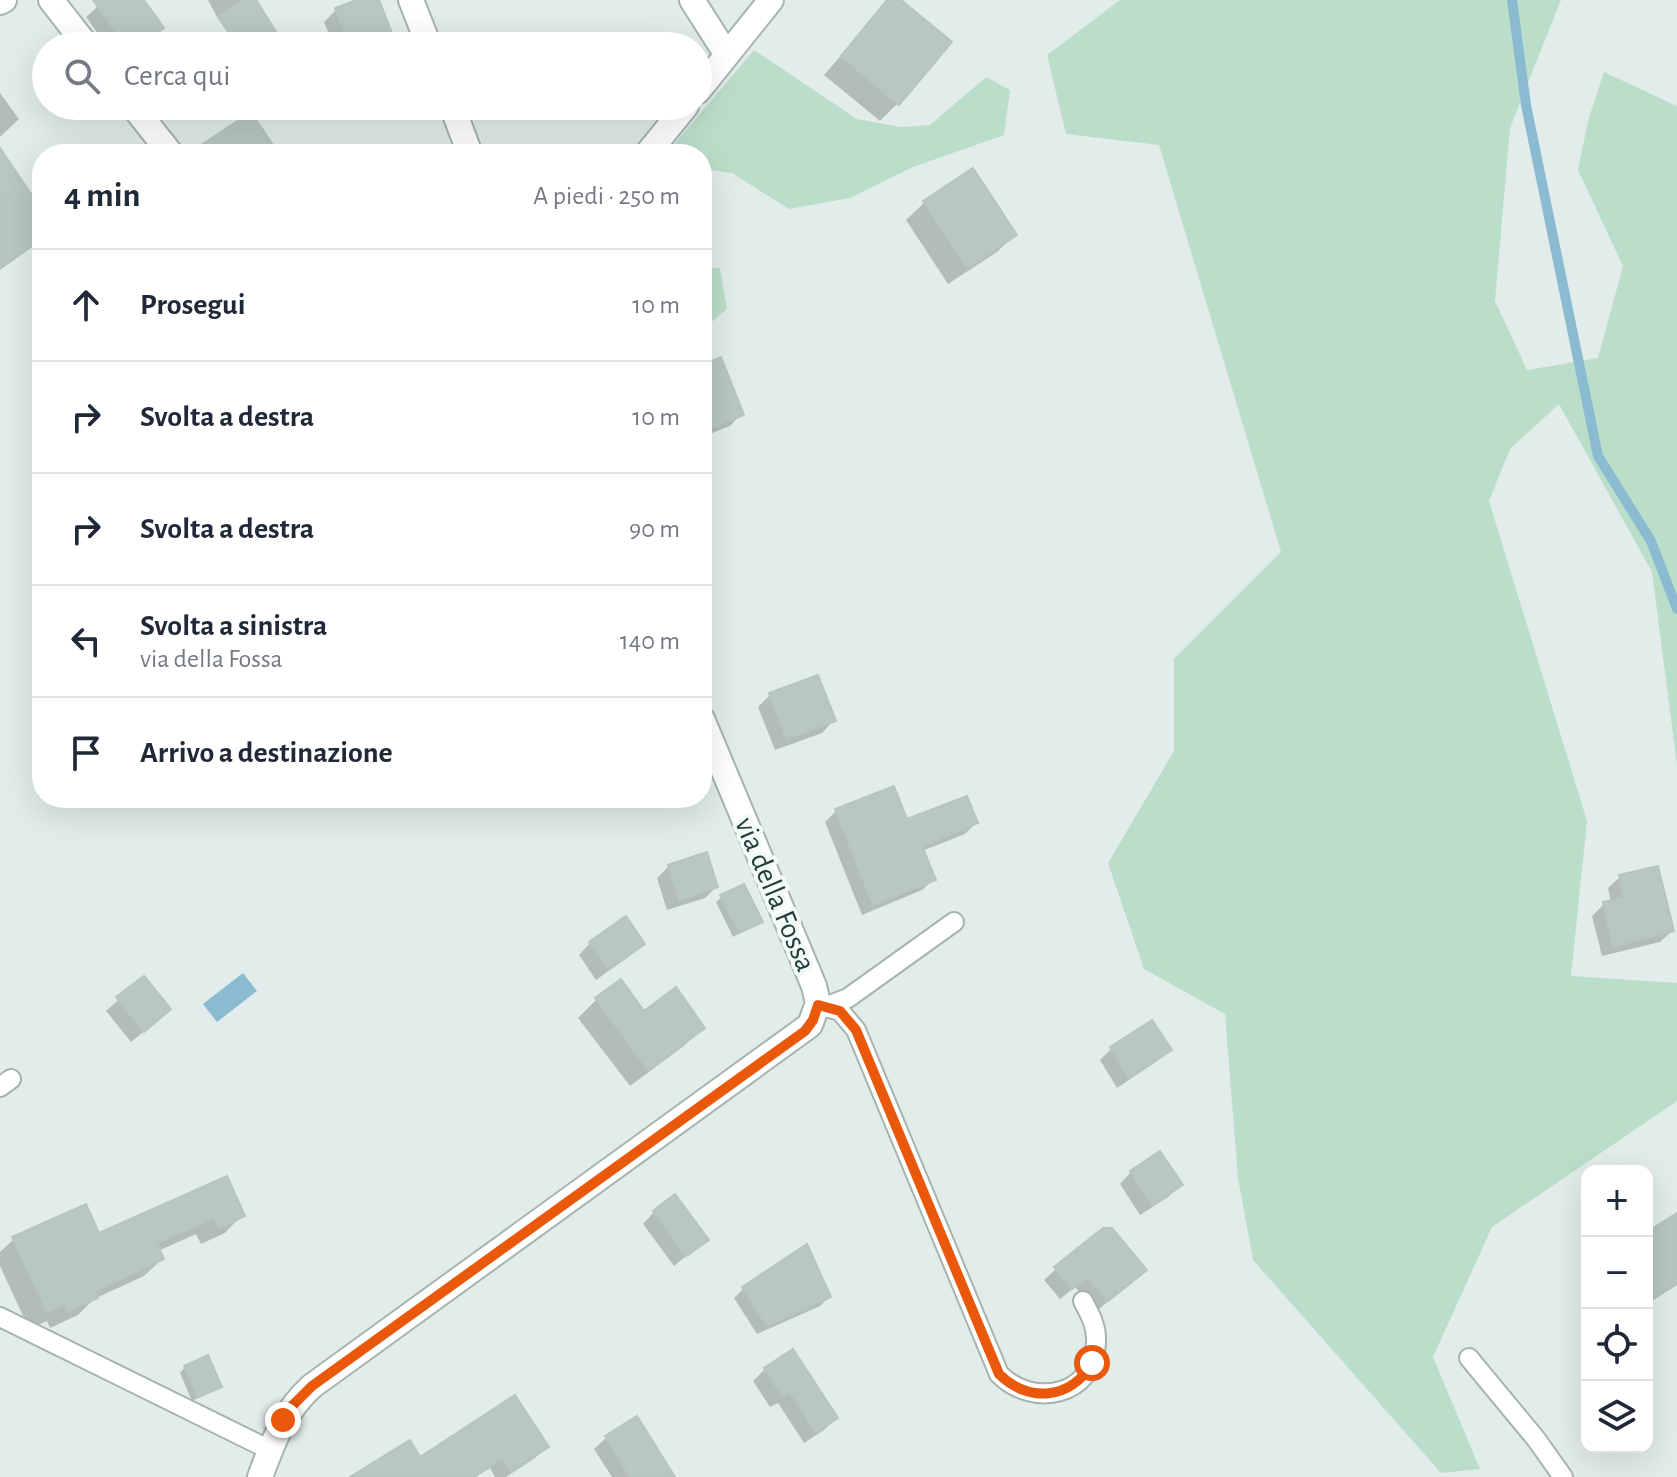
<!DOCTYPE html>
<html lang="it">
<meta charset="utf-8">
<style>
:root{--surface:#fff;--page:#f2f2f3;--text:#1f2937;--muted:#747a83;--line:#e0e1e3}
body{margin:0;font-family:"Alegreya Sans",sans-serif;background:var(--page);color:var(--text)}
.controls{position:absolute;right:24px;bottom:24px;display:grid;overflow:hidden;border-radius:16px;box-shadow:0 8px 32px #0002}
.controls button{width:72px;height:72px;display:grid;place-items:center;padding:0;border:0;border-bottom:2px solid var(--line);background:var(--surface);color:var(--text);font:40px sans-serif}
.stop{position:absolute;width:24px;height:24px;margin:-18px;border:6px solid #ea580c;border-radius:50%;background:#fff}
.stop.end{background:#ea580c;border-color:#fff;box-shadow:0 2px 8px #0008}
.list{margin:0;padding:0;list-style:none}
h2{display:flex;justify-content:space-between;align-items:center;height:104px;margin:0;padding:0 32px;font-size:34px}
h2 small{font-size:26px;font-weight:400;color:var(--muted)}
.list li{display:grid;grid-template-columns:52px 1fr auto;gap:24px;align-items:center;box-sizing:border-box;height:112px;padding:0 32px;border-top:2px solid var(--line)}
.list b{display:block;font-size:30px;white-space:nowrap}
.list p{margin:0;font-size:26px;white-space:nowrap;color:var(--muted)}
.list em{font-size:26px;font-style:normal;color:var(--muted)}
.icon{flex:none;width:44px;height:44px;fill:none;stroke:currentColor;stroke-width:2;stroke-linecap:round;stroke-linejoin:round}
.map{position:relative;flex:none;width:1677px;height:1477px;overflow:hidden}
.search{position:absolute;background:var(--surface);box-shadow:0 8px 32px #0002;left:32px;top:32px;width:680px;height:88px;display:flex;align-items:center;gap:20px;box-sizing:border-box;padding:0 28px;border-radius:44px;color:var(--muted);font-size:30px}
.panel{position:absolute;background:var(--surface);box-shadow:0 8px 32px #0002;left:32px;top:144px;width:680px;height:664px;border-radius:32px}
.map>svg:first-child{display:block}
.green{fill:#bbdeca}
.water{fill:#8abbd1}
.shadow{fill:#0003}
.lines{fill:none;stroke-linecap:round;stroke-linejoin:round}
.stream{stroke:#8abbd1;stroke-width:10}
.building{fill:#b8c7c3;stroke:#b5c6c2;stroke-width:2}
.service-casing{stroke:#a5b4b2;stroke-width:22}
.minor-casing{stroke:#a5b4b2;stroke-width:28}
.service{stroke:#fff;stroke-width:18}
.minor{stroke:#fff;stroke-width:24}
.route{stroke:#ea580c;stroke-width:10}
.labels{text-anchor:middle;stroke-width:8;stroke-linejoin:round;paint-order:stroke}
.street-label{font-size:30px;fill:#223e3b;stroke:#f3f9f7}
</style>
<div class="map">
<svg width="1677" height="1477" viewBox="0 0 1677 1477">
<rect width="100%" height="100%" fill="#e2ecea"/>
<!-- green -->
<path class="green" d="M1120 0H1561L1510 128 1495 301 1527 370 1598 358 1623 266 1578 170 1588 121 1604 72 1677 106V765L1652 572 1559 404 1510 449 1489 501 1587 821 1571 976 1677 983V1101L1492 1227 1433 1357 1480 1469 1441 1473 1253 1260 1238 1178 1225 1014 1144 969 1108 863 1174 751V659L1281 552 1159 145 1066 134 1047 55Z
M754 50 857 119 901 127 930 125 986 77 1010 90 1004 135 913 167 850 198 789 209 732 173 702 169V154H666Z
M720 268 727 309 702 330V269Z"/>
<!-- water -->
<path class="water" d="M243 973 257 991 217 1022 203 1004Z"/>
<!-- shadow -->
<path class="shadow" d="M105 0H141L162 28 141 46H107L86 17Z
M208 0H244L238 6 217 17Z
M362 0H377L395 46H334L324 22 336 10Z
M889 0H898V103L880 121 824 75Z
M0 93 19 119 0 137Z
M0 152 42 214V240L0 270Z
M924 203 1014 235 997 252 948 284 906 220Z
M702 367 741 414 730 426 702 437Z
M770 695 833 721 822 733 775 750 758 707Z
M836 811 906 821 976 823 965 834 922 851 934 879 922 890 862 915 825 822Z
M669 866 716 887 705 898 667 910 657 878Z
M1620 877 1672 931 1660 942 1602 956 1592 916 1604 904 1611 903 1608 888Z
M722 897 760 921 733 937 716 902Z
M590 943H643L631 955 596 980 579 955Z
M143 978 157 1021 131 1042 106 1011Z
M620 982 644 1014 702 1028 685 1045 630 1086 578 1018 596 1000Z
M1111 1049 1169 1050 1157 1061 1117 1088 1100 1060Z
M1131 1172 1180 1185 1168 1197 1140 1215 1120 1184Z
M226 1178 242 1215 225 1233 201 1244 196 1234 158 1251 162 1259 144 1276 94 1299 78 1315 50 1328 47 1321 29 1329 0 1266V1252L14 1239 98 1236Z
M654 1212 706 1240 674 1266 643 1224Z
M1677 1224V1285L1647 1304V1235Z
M1056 1269 1144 1270 1096 1312 1075 1287 1060 1299 1044 1280Z
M743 1289 829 1297 820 1306 757 1334 734 1298Z
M793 1352 836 1418 824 1430 804 1443 778 1403 770 1407 753 1381 765 1369Z
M185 1367 219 1386 214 1391 192 1401 180 1373Z
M606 1438 673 1477H612L594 1449Z
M546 1447 535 1458 506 1477H495L490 1468 476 1477H360L420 1460Z"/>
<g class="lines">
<!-- stream -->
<path class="stream" d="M1512 0 1526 105 1598 456 1651 541 1677 609"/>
</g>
<!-- building -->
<path class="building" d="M93 0H144L164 28 139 46H126Z
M244 0H256L278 35 261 46H238L218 17Z
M357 0H379L397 46H350L335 8Z
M887 0H901L952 42 899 105 841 56Z
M251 112 279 154H188Z
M0 148 42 210V239L0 267Z
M973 168 1017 235 967 268 923 201Z
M721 357 744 415 702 431V365Z
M818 675 836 721 787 739 769 693Z
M894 786 907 819 967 796 978 823 922 846 936 880 873 905 835 809Z
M707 852 718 887 679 900 668 865Z
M1658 866 1674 931 1613 946 1603 902 1624 898 1619 875Z
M744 884 763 922 739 933 720 895Z
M626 916 645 944 609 969 589 942Z
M144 976 171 1009 144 1032 116 997Z
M621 979 644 1011 676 987 705 1028 648 1070 595 998Z
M1152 1020 1172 1050 1129 1078 1110 1047Z
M1160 1151 1183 1185 1152 1205 1130 1171Z
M227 1176 245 1216 219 1228 214 1218 157 1243 164 1259 95 1291 98 1298 68 1311 65 1304 47 1312 12 1237 86 1204 99 1233Z
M675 1194 709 1240 686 1256 653 1211Z
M1677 1213V1282L1647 1301V1232Z
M1103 1228H1112L1147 1270 1108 1301 1088 1277 1072 1289 1054 1267Z
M807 1244 831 1297 767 1326 742 1287Z
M793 1349 838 1418 816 1432 790 1392 783 1397 764 1368Z
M208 1355 222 1387 198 1397 184 1366Z
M515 1395 549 1447 511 1471 502 1458 473 1477H350L410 1440 420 1457Z
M637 1416 675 1477H630L605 1436Z"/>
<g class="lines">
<defs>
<path id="service" d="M818 1005 840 1011 856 1030 999 1374C1032 1408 1095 1397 1096 1342 1097 1327 1090 1314 1083 1301
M825 1007 848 998 954 922
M0 1087 11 1079
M0 1317 270 1450
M1469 1358 1536 1439 1563 1477"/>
<path id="minor" d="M51 0 87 46
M411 0 429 46
M692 0 727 55
M0 2 4 0
M698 91 771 0
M133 106 171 154
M452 106 470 154
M647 154 686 106
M260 1477C273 1442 284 1411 312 1386L810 1025 818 1003 814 986 702 719"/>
</defs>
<!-- service casing -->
<use href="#service" class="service-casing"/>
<!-- minor casing -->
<use href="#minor" class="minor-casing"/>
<!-- service -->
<use href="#service" class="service"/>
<!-- minor -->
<use href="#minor" class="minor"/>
</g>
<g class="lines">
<!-- route -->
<path class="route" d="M283 1420 291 1407 312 1386 805 1031 813 1020 818 1005 840 1011 856 1030 999 1374C1028 1403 1071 1400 1092 1363"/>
</g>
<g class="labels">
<!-- street labels -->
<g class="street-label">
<text transform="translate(776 894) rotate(67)" y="10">via della Fossa</text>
</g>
</g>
</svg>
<div class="controls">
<button>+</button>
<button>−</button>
<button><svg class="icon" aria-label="locate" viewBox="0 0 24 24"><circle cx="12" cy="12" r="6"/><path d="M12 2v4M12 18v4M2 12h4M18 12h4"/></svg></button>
<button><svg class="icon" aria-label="layers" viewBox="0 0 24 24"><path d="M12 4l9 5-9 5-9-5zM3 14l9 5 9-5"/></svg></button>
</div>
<div class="stop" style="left:1092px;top:1363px"></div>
<div class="stop end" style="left:283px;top:1420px"></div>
<div class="search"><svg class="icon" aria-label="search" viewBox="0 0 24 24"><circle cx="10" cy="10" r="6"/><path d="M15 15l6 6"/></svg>Cerca qui</div>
<section class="panel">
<h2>4 min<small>A piedi · 250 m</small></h2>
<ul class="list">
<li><svg class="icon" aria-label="ahead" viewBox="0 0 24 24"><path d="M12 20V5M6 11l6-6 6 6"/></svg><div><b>Prosegui</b></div><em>10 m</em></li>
<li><svg class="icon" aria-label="right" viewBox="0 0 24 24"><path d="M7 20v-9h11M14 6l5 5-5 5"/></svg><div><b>Svolta a destra</b></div><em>10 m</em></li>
<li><svg class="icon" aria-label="right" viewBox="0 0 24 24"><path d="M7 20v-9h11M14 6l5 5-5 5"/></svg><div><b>Svolta a destra</b></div><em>90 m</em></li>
<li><svg class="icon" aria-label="left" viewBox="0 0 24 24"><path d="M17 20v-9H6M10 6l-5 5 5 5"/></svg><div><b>Svolta a sinistra</b><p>via della Fossa</p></div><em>140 m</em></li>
<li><svg class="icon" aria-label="arrive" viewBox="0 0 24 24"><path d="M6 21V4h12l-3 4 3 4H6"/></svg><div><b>Arrivo a destinazione</b></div></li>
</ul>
</section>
</div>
